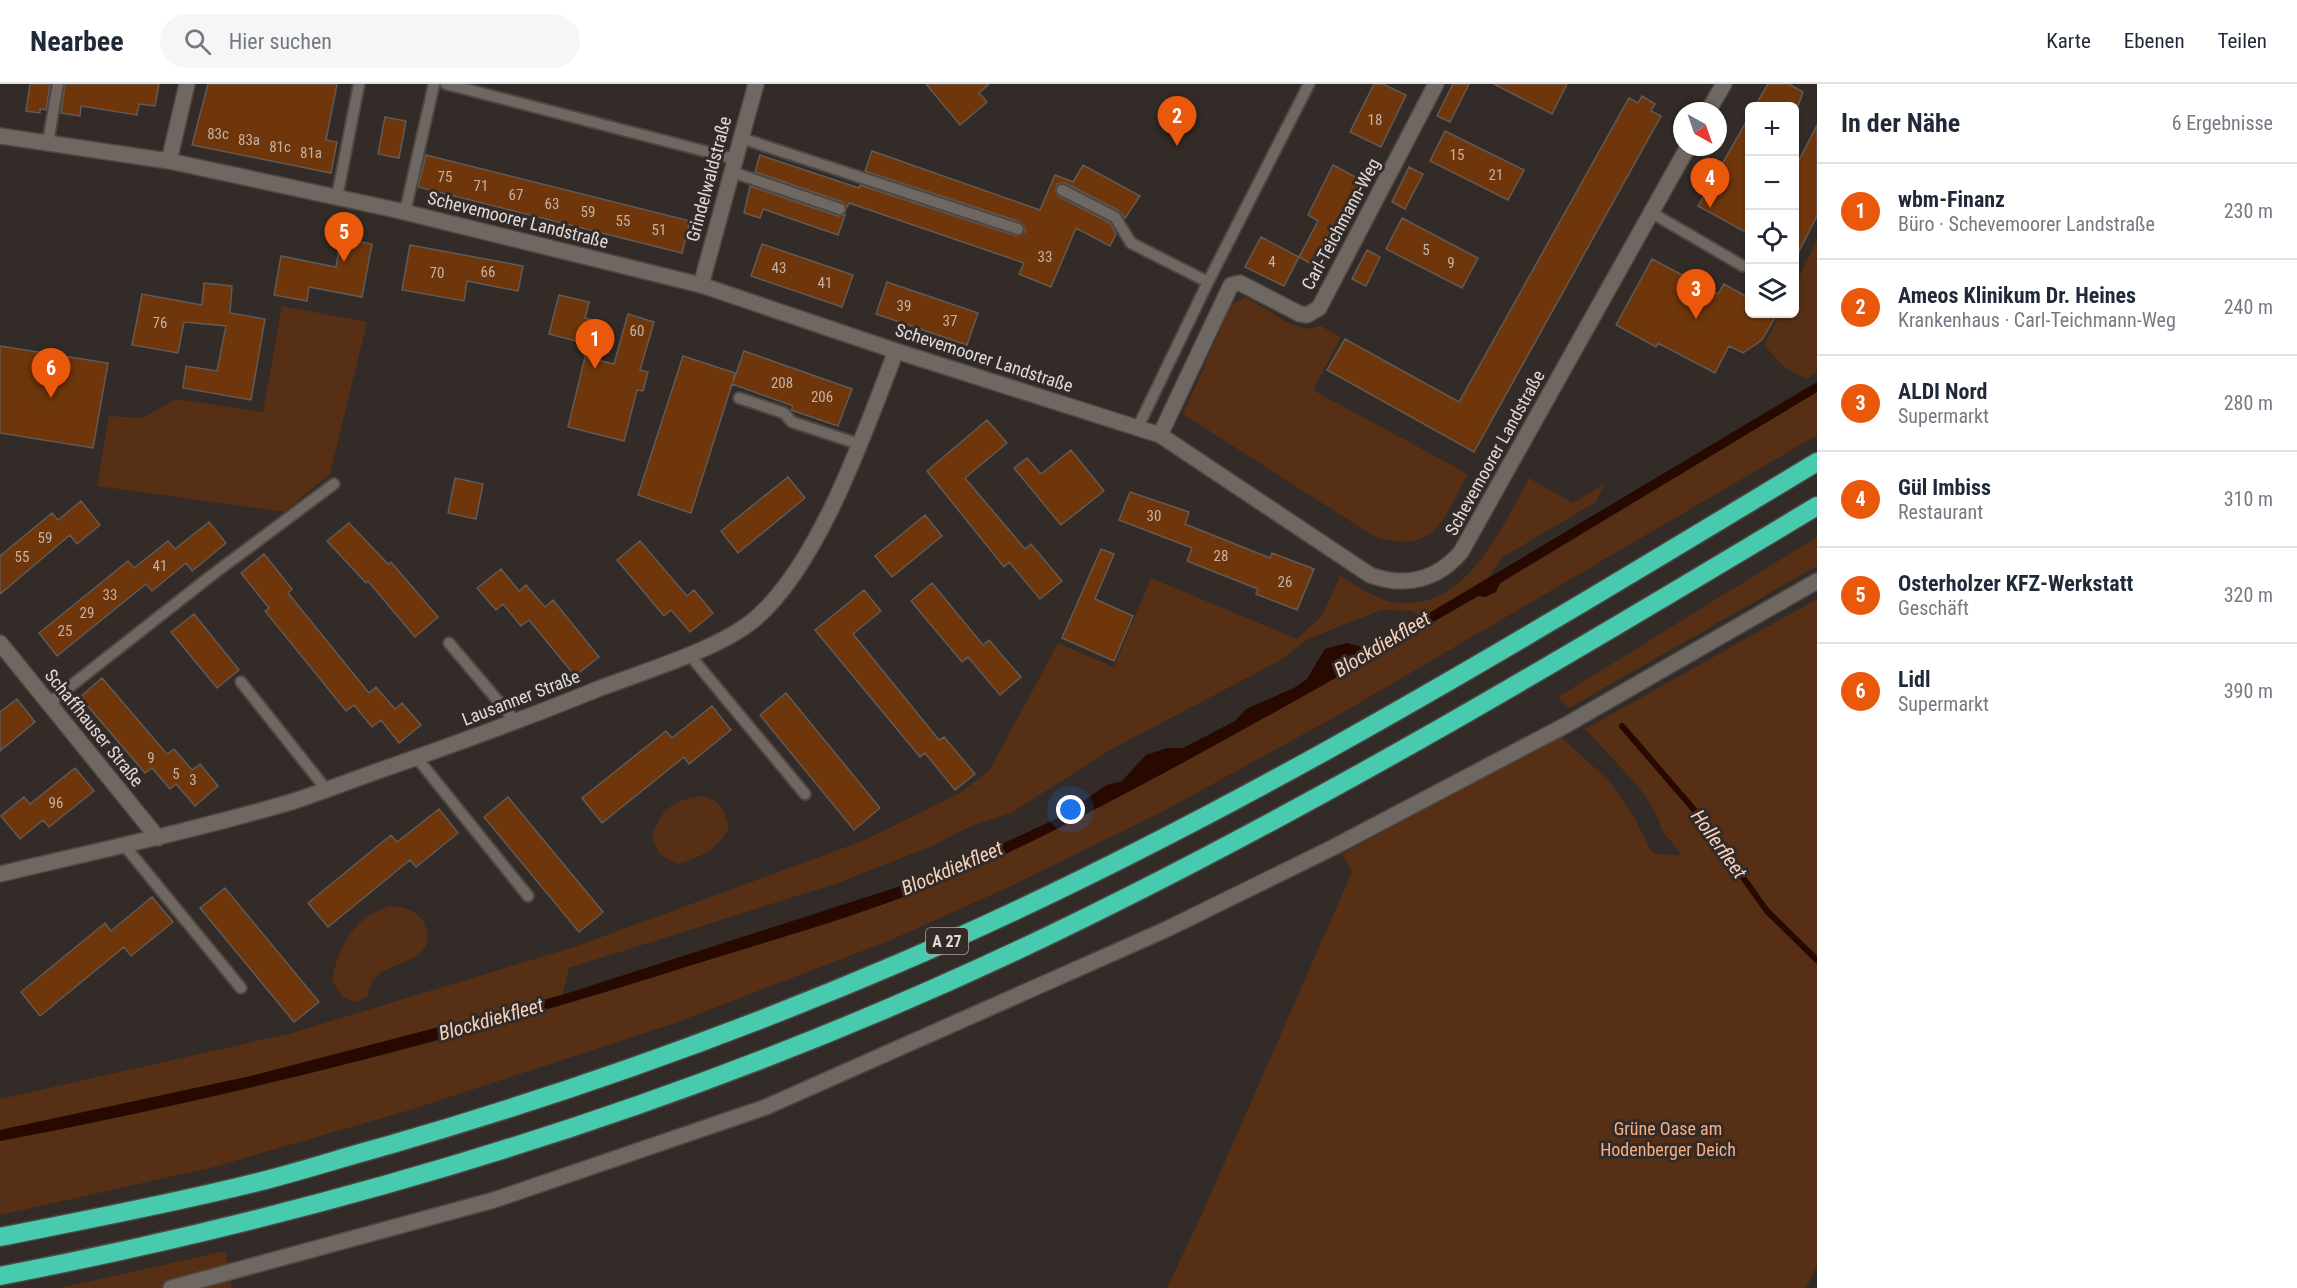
<!DOCTYPE html>
<html lang="de">
<meta charset="utf-8">
<style>
:root{--surface:#fff;--page:#f6f6f7;--text:#1f2937;--muted:#747a83;--line:#e0e1e3;--accent:#ea580c}
body{margin:0;font-family:"Roboto Condensed",sans-serif;background:var(--page);color:var(--text)}
.controls{position:absolute;right:18px;top:18px;display:grid;overflow:hidden;border-radius:9px;box-shadow:0 2px 4px #0004}
.controls button{width:54px;height:54px;display:grid;place-items:center;padding:0;border:0;border-bottom:2px solid var(--line);background:var(--surface);color:var(--text);font:30px sans-serif}
.compass{position:absolute;left:1673px;top:18px;width:54px;height:54px;border-radius:50%;background:var(--surface);box-shadow:0 2px 4px #0004;rotate:140deg}
.you{position:absolute;left:1071px;top:726px;width:21px;height:21px;margin:-15px;border:4px solid #fff;border-radius:50%;background:#1a73e8;box-shadow:0 0 0 9px #1a73e833}
.badge{display:grid;place-items:center;width:39px;height:39px;border-radius:50%;background:var(--accent);color:#fff;font-size:20px;font-weight:700}
.pin{position:absolute;translate:-50% -50px;filter:drop-shadow(0 2px 3px #0008)}
.pin::after{content:'';position:absolute;top:32px;width:21px;height:18px;background:inherit;clip-path:polygon(0 0,100% 0,50% 100%)}
.list{margin:0;padding:0;list-style:none}
h2{display:flex;justify-content:space-between;align-items:center;height:78px;margin:0;padding:0 24px;font-size:26px}
h2 small{font-size:20px;font-weight:400;color:var(--muted)}
.list li{display:grid;grid-template-columns:39px 1fr auto;gap:18px;align-items:center;box-sizing:border-box;height:96px;padding:0 24px;border-top:2px solid var(--line)}
.list b{display:block;font-size:22px;white-space:nowrap}
.list p{margin:0;font-size:20px;white-space:nowrap;color:var(--muted)}
.list em{font-size:20px;font-style:normal;color:var(--muted)}
.icon{flex:none;width:33px;height:33px;fill:none;stroke:currentColor;stroke-width:2;stroke-linecap:round;stroke-linejoin:round}
.map{position:relative;flex:none;width:1817px;height:1204px;overflow:hidden}
header{display:flex;align-items:center;gap:36px;box-sizing:border-box;height:84px;padding:0 30px;background:var(--surface);border-bottom:2px solid var(--line)}
header strong{font-size:28px}
nav{display:flex;gap:33px;margin-inline-start:auto;font-size:21px}
.search{width:420px;height:54px;background:var(--page);display:flex;align-items:center;gap:15px;box-sizing:border-box;padding:0 21px;border-radius:33px;color:var(--muted);font-size:22px}
main{display:flex}
aside{flex:1;background:var(--surface)}
.map>svg:first-child{display:block}
.green{fill:#562f15}
.water{fill:#270900}
.lines{fill:none;stroke-linecap:round;stroke-linejoin:round}
.stream{stroke:#270900;stroke-width:6}
.building{fill:#6f360b;stroke:#625a55;stroke-width:1.5}
.service-casing{stroke:#4d4844;stroke-width:14}
.minor-casing{stroke:#4d4844;stroke-width:18}
.tertiary-casing{stroke:#4d4844;stroke-width:18}
.motorway-casing{stroke:#4d4844;stroke-width:21}
.service{stroke:#6f6762;stroke-width:10}
.minor{stroke:#6f6762;stroke-width:15}
.tertiary{stroke:#6f6762;stroke-width:15}
.motorway{stroke:#47caad;stroke-width:18}
.labels{text-anchor:middle;stroke-width:6;stroke-linejoin:round;paint-order:stroke}
.number-label{font-size:15px;fill:#c4b2a6}
.shield{fill:#322b27;stroke:#aca6a4;stroke-width:1.5}
.shield-label{font-size:16px;font-weight:bold;fill:#e0dbd9}
.street-label{font-size:18px;fill:#e0dbd9;stroke:#322b27}
.park-label{font-size:18px;fill:#f6ae84;stroke:#322b27}
.water-label{font-size:20px;font-style:italic;fill:#f7d2bd;stroke:#322b27}
</style>
<header>
<strong>Nearbee</strong>
<div class="search"><svg class="icon" aria-label="search" viewBox="0 0 24 24"><circle cx="10" cy="10" r="6"/><path d="M15 15l6 6"/></svg>Hier suchen</div>
<nav><a>Karte</a><a>Ebenen</a><a>Teilen</a></nav>
</header>
<main>
<div class="map">
<svg width="1817" height="1204" viewBox="0 0 1817 1204">
<rect width="100%" height="100%" fill="#322b27"/>
<!-- green -->
<path class="green" d="M1817 156V288L1806 295 1784 283 1764 261 1780 230H1794L1795 201Z
M1246 213 1287 238 1306 245 1321 242 1341 253 1313 306 1468 390C1442 437 1437 470 1375 453L1183 330 1231 221Z
M282 222 367 238 330 390 284 428 97 402 109 332 143 334 176 315 263 328Z
M1817 308V351L1335 633 1160 729 1009 803 891 856 675 939 413 1025 214 1083 0 1131V1057C235 1013 467 953 695 880 776 855 858 832 937 800 1018 767 1096 725 1173 684 1276 628 1377 571 1479 512L1485 513 1496 508 1499 500Z
M1529 394 1573 419 1604 400 1596 418 1503 473 1489 493 1421 534 1413 527 1381 526 1308 555 1279 577 1112 665 1011 729 971 742 932 762 838 799 569 884 562 911 251 992 0 1046V1015L292 949 577 862 865 756 960 709 989 687 1058 559 1114 583 1151 494 1297 555 1322 532 1340 492C1356 501 1375 515 1393 518 1465 530 1501 445 1529 394Z
M1817 453V482L1569 624 1558 613Z
M1817 515V1182L1806 1204H1167L1201 1132 1352 788 1342 770 1560 652 1609 697 1633 731 1653 770 1682 771 1663 748 1654 725 1638 702 1585 645Z
M702 712C721 716 725 727 729 745 714 768 703 772 677 780L659 770 652 752C662 724 673 716 702 712Z
M390 822C403 823 420 827 425 841 439 880 390 875 374 895 370 899 369 907 367 913L355 918 342 913 332 896C338 863 355 831 390 822Z
M225 1167 232 1204H60Z"/>
<!-- water -->
<path class="water" d="M1817 298V308L1500 499 1496 508 1485 513 1478 512C1377 571 1276 628 1173 684 1096 725 1018 767 937 800 858 832 776 855 695 880 467 953 235 1012 0 1057V1046L251 992 562 911 935 791 1056 735 1107 701 1122 697 1146 671 1167 664H1183L1235 637 1246 625 1294 604 1307 595 1325 565 1347 559 1366 564 1421 534Z"/>
<g class="lines">
<!-- stream -->
<path class="stream" d="M1622 642 1696 728 1767 827 1817 876"/>
</g>
<!-- building -->
<path class="building" d="M30 0H50L46 26 40 25V29L26 27Z
M65 0H159L155 22 139 20 137 31 81 22 80 32 61 29Z
M208 0H337L326 56 337 58 331 89 192 61Z
M926 0H989L979 9 987 18 960 41Z
M1374 0H1383L1406 11 1381 63 1350 48Z
M1453 0H1469L1450 38 1437 32Z
M1494 0H1567L1552 30Z
M1768 0H1789L1803 8 1798 22H1755Z
M1642 12 1655 20 1651 27 1661 32 1474 368 1327 286 1345 255 1459 318 1629 14 1638 19Z
M385 33 406 37 399 74 378 70Z
M1749 33V150L1698 122Z
M1817 41V132L1794 177V86Z
M1445 47 1524 86 1508 116 1430 77Z
M872 67 1040 126 1055 91 1073 98 1083 81 1140 112 1125 134 1118 126 1065 99 1057 100 1055 107 1058 112 1110 139 1116 150 1110 162 1076 144 1051 203 1019 190 1024 179 849 119 847 123 842 118 755 88 760 71 859 104 860 101 1016 152 1025 148V143L1020 138 865 87Z
M426 71 690 137 682 169 418 103Z
M1333 81 1363 97 1338 146 1332 144 1313 181 1299 173 1318 137 1308 131Z
M1409 83 1423 90 1405 125 1392 118Z
M750 102 838 132 845 131 838 151 763 125 760 134 744 129Z
M1402 134 1478 174 1462 204 1386 165Z
M1261 153 1299 173 1284 202 1245 183Z
M341 154 372 160 362 213 309 203 307 217 274 211 281 172 336 183Z
M762 160 853 191 842 223 751 192Z
M410 161 523 182 518 207 467 197 464 217 402 206Z
M1367 166 1380 173 1366 202 1352 195Z
M1652 175 1718 210 1724 200 1749 214V230H1777L1762 256 1743 269 1729 262 1715 289 1658 259 1656 263 1616 241Z
M887 198 978 229 967 261 876 230Z
M204 199 232 202 230 229 265 235 251 316 183 304 186 282 217 287 226 242 184 238 178 269 132 261 142 210 202 221Z
M559 211 589 218 585 234 592 236 587 260 549 250Z
M628 230 654 238 640 286 648 288 643 307 637 306 624 357 568 343 585 273 614 280Z
M0 262 108 279 93 364 0 349Z
M744 267 852 305 838 342 791 326 793 322 732 300 691 429 638 411 683 272 735 289 733 298Z
M987 336 1007 359 965 394 1025 465 1031 460 1062 497 1040 515 1009 478 1004 483 927 387Z
M1071 366 1104 407 1061 441 1014 384 1027 374 1041 390Z
M788 393 805 414 738 469 721 447Z
M455 394 483 400 476 435 448 429Z
M1130 408 1189 428 1185 440 1270 474 1272 469 1314 485 1297 526 1256 510 1258 505 1187 477 1192 464 1119 436Z
M81 417 100 441 77 460 70 451 0 510V472L52 429 58 436Z
M925 431 942 452 892 493 875 472Z
M209 438 226 459 192 487 186 479 152 507 146 500 57 572 39 549 128 477 134 484 168 457 175 465Z
M349 439 388 480 391 478 438 533 415 553 368 497 366 499 327 457Z
M640 457 687 512 694 506 713 529 690 548 671 526 664 532 617 476Z
M1101 465 1114 470 1095 515 1133 532 1114 577 1062 554Z
M264 470 292 505 288 509 369 609 376 603 395 625 402 619 421 641 399 659 381 636 372 643 354 621 346 627 265 527 269 524 241 489Z
M501 485 519 507 526 501 545 523 553 516 599 573 575 592 529 536 521 542 503 520 496 526 477 504Z
M932 499 983 561 989 556 1021 593 1000 611 968 573 962 578 911 517Z
M864 506 881 527 853 550 939 656 944 653 975 690 955 706 925 669 920 673 815 546Z
M194 530 239 586 217 604 171 548Z
M102 594 167 670 174 665 192 686 200 680 218 702 195 722 176 700 170 705 152 684 145 689 80 613Z
M786 609 880 724 854 746 760 631Z
M17 615 35 638 0 667V628Z
M712 622 731 646 689 680 684 673 602 739 582 714 666 647 672 654Z
M75 684 94 707 49 743 43 736 20 755 1 732 24 713 30 720Z
M508 713 603 828 579 848 484 733Z
M439 725 458 749 416 783 410 776 328 843 308 819 391 751 397 758Z
M225 804 319 918 294 938 200 824Z
M152 813 173 838 131 872 124 863 40 932 21 908 105 839 111 847Z"/>
<g class="lines">
<defs>
<path id="service" d="M446 0 735 75
M741 54 1018 145
M48 58 58 0
M732 88 840 125
M1062 106 1115 133 1131 159 1208 198 1309 0
M337 113 359 0
M405 128 434 0
M1652 129 1743 182
M739 314 784 329 792 338 859 360
M1138 343 1208 198
M449 559 516 638
M688 569 805 710
M241 598 326 705
M49 619 212 491 334 400
M417 674 528 812
M124 761 241 904"/>
<path id="minor" d="M169 77 187 0
M701 201 756 0
M1160 351 1231 201 1240 199 1300 230 1307 231 1319 224 1436 0
M0 559 158 754
M0 790C97 767 195 746 291 718 319 709 347 698 375 688 450 662 524 635 598 605 644 587 718 566 755 535 820 479 865 347 896 267
M171 1204 494 1116 766 1023 1167 845 1332 764 1566 641 1817 497"/>
<path id="tertiary" d="M1708 27 1724 0
M0 52 169 77 396 126 701 201 896 267 1160 351 1370 491C1405 504 1437 496 1461 468L1688 63"/>
<path id="motorway" d="M0 1153C85 1136 170 1120 254 1099 299 1088 344 1073 389 1061 562 1011 731 951 897 880 1219 742 1518 558 1817 378
M0 1192C366 1121 724 1009 1060 846 1320 720 1569 571 1817 422"/>
</defs>
<!-- service casing -->
<use href="#service" class="service-casing"/>
<!-- minor casing -->
<use href="#minor" class="minor-casing"/>
<!-- tertiary casing -->
<use href="#tertiary" class="tertiary-casing"/>
<!-- motorway casing -->
<use href="#motorway" class="motorway-casing"/>
<!-- service -->
<use href="#service" class="service"/>
<!-- minor -->
<use href="#minor" class="minor"/>
<!-- tertiary -->
<use href="#tertiary" class="tertiary"/>
<!-- motorway -->
<use href="#motorway" class="motorway"/>
</g>
<g class="labels">
<!-- number labels -->
<g class="number-label">
<text x="1375" y="41">18</text>
<text x="218" y="55">83c</text>
<text x="249" y="61">83a</text>
<text x="280" y="68">81c</text>
<text x="311" y="74">81a</text>
<text x="1457" y="76">15</text>
<text x="1496" y="96">21</text>
<text x="445" y="98">75</text>
<text x="481" y="107">71</text>
<text x="516" y="116">67</text>
<text x="552" y="125">63</text>
<text x="588" y="133">59</text>
<text x="623" y="142">55</text>
<text x="659" y="151">51</text>
<text x="1426" y="171">5</text>
<text x="1045" y="178">33</text>
<text x="1272" y="183">4</text>
<text x="1451" y="184">9</text>
<text x="779" y="189">43</text>
<text x="488" y="193">66</text>
<text x="437" y="194">70</text>
<text x="825" y="204">41</text>
<text x="904" y="227">39</text>
<text x="950" y="242">37</text>
<text x="160" y="244">76</text>
<text x="637" y="252">60</text>
<text x="782" y="304">208</text>
<text x="822" y="318">206</text>
<text x="1154" y="437">30</text>
<text x="45" y="459">59</text>
<text x="1221" y="477">28</text>
<text x="22" y="478">55</text>
<text x="160" y="487">41</text>
<text x="1285" y="503">26</text>
<text x="110" y="516">33</text>
<text x="87" y="534">29</text>
<text x="65" y="552">25</text>
<text x="151" y="679">9</text>
<text x="176" y="695">5</text>
<text x="193" y="701">3</text>
<text x="56" y="724">96</text>
</g>
<!-- shield labels -->
<rect class="shield" x="926" y="844" width="42" height="26" rx="4.5"/>
<g class="shield-label">
<text x="947" y="863">A 27</text>
</g>
<!-- street labels -->
<g class="street-label">
<text transform="translate(709 95) rotate(-75)" y="6">Grindelwaldstraße</text>
<text transform="translate(518 136) rotate(14)" y="6">Schevemoorer Landstraße</text>
<text transform="translate(1341 140) rotate(-62)" y="6">Carl-Teichmann-Weg</text>
<text transform="translate(984 274) rotate(18)" y="6">Schevemoorer Landstraße</text>
<text transform="translate(1495 369) rotate(-61)" y="6">Schevemoorer Landstraße</text>
<text transform="translate(521 614) rotate(-21)" y="6">Lausanner Straße</text>
<text transform="translate(94 644) rotate(51)" y="6">Schaffhauser Straße</text>
</g>
<!-- park labels -->
<g class="park-label">
<text x="1668" y="1051">Grüne Oase am<tspan x="1668" dy="21">Hodenberger Deich</tspan></text>
</g>
<!-- water labels -->
<g class="water-label">
<text transform="translate(1382 560) rotate(-31)" y="7">Blockdiekfleet</text>
<text transform="translate(1719 760) rotate(54)" y="7">Hollerfleet</text>
<text transform="translate(952 784) rotate(-23)" y="7">Blockdiekfleet</text>
<text transform="translate(491 935) rotate(-16)" y="7">Blockdiekfleet</text>
</g>
</g>
</svg>
<div class="controls">
<button>+</button>
<button>−</button>
<button><svg class="icon" aria-label="locate" viewBox="0 0 24 24"><circle cx="12" cy="12" r="6"/><path d="M12 2v4M12 18v4M2 12h4M18 12h4"/></svg></button>
<button><svg class="icon" aria-label="layers" viewBox="0 0 24 24"><path d="M12 4l9 5-9 5-9-5zM3 14l9 5 9-5"/></svg></button>
</div>
<svg class="compass" viewBox="-18 -18 36 36"><path d="M0-13l5 13h-10z" fill="#e53935"/><path d="M0 13l5-13h-10z" fill="#747a83"/></svg>
<div class="you"></div>
<div class="pin badge" style="left:595px;top:285px">1</div>
<div class="pin badge" style="left:1177px;top:62px">2</div>
<div class="pin badge" style="left:1696px;top:235px">3</div>
<div class="pin badge" style="left:1710px;top:124px">4</div>
<div class="pin badge" style="left:344px;top:178px">5</div>
<div class="pin badge" style="left:51px;top:314px">6</div>
</div>
<aside>
<h2>In der Nähe<small>6 Ergebnisse</small></h2>
<ul class="list">
<li><span class="badge">1</span><div><b>wbm-Finanz</b><p>Büro · Schevemoorer Landstraße</p></div><em>230 m</em></li>
<li><span class="badge">2</span><div><b>Ameos Klinikum Dr. Heines</b><p>Krankenhaus · Carl-Teichmann-Weg</p></div><em>240 m</em></li>
<li><span class="badge">3</span><div><b>ALDI Nord</b><p>Supermarkt</p></div><em>280 m</em></li>
<li><span class="badge">4</span><div><b>Gül Imbiss</b><p>Restaurant</p></div><em>310 m</em></li>
<li><span class="badge">5</span><div><b>Osterholzer KFZ-Werkstatt</b><p>Geschäft</p></div><em>320 m</em></li>
<li><span class="badge">6</span><div><b>Lidl</b><p>Supermarkt</p></div><em>390 m</em></li>
</ul>
</aside>
</main>
